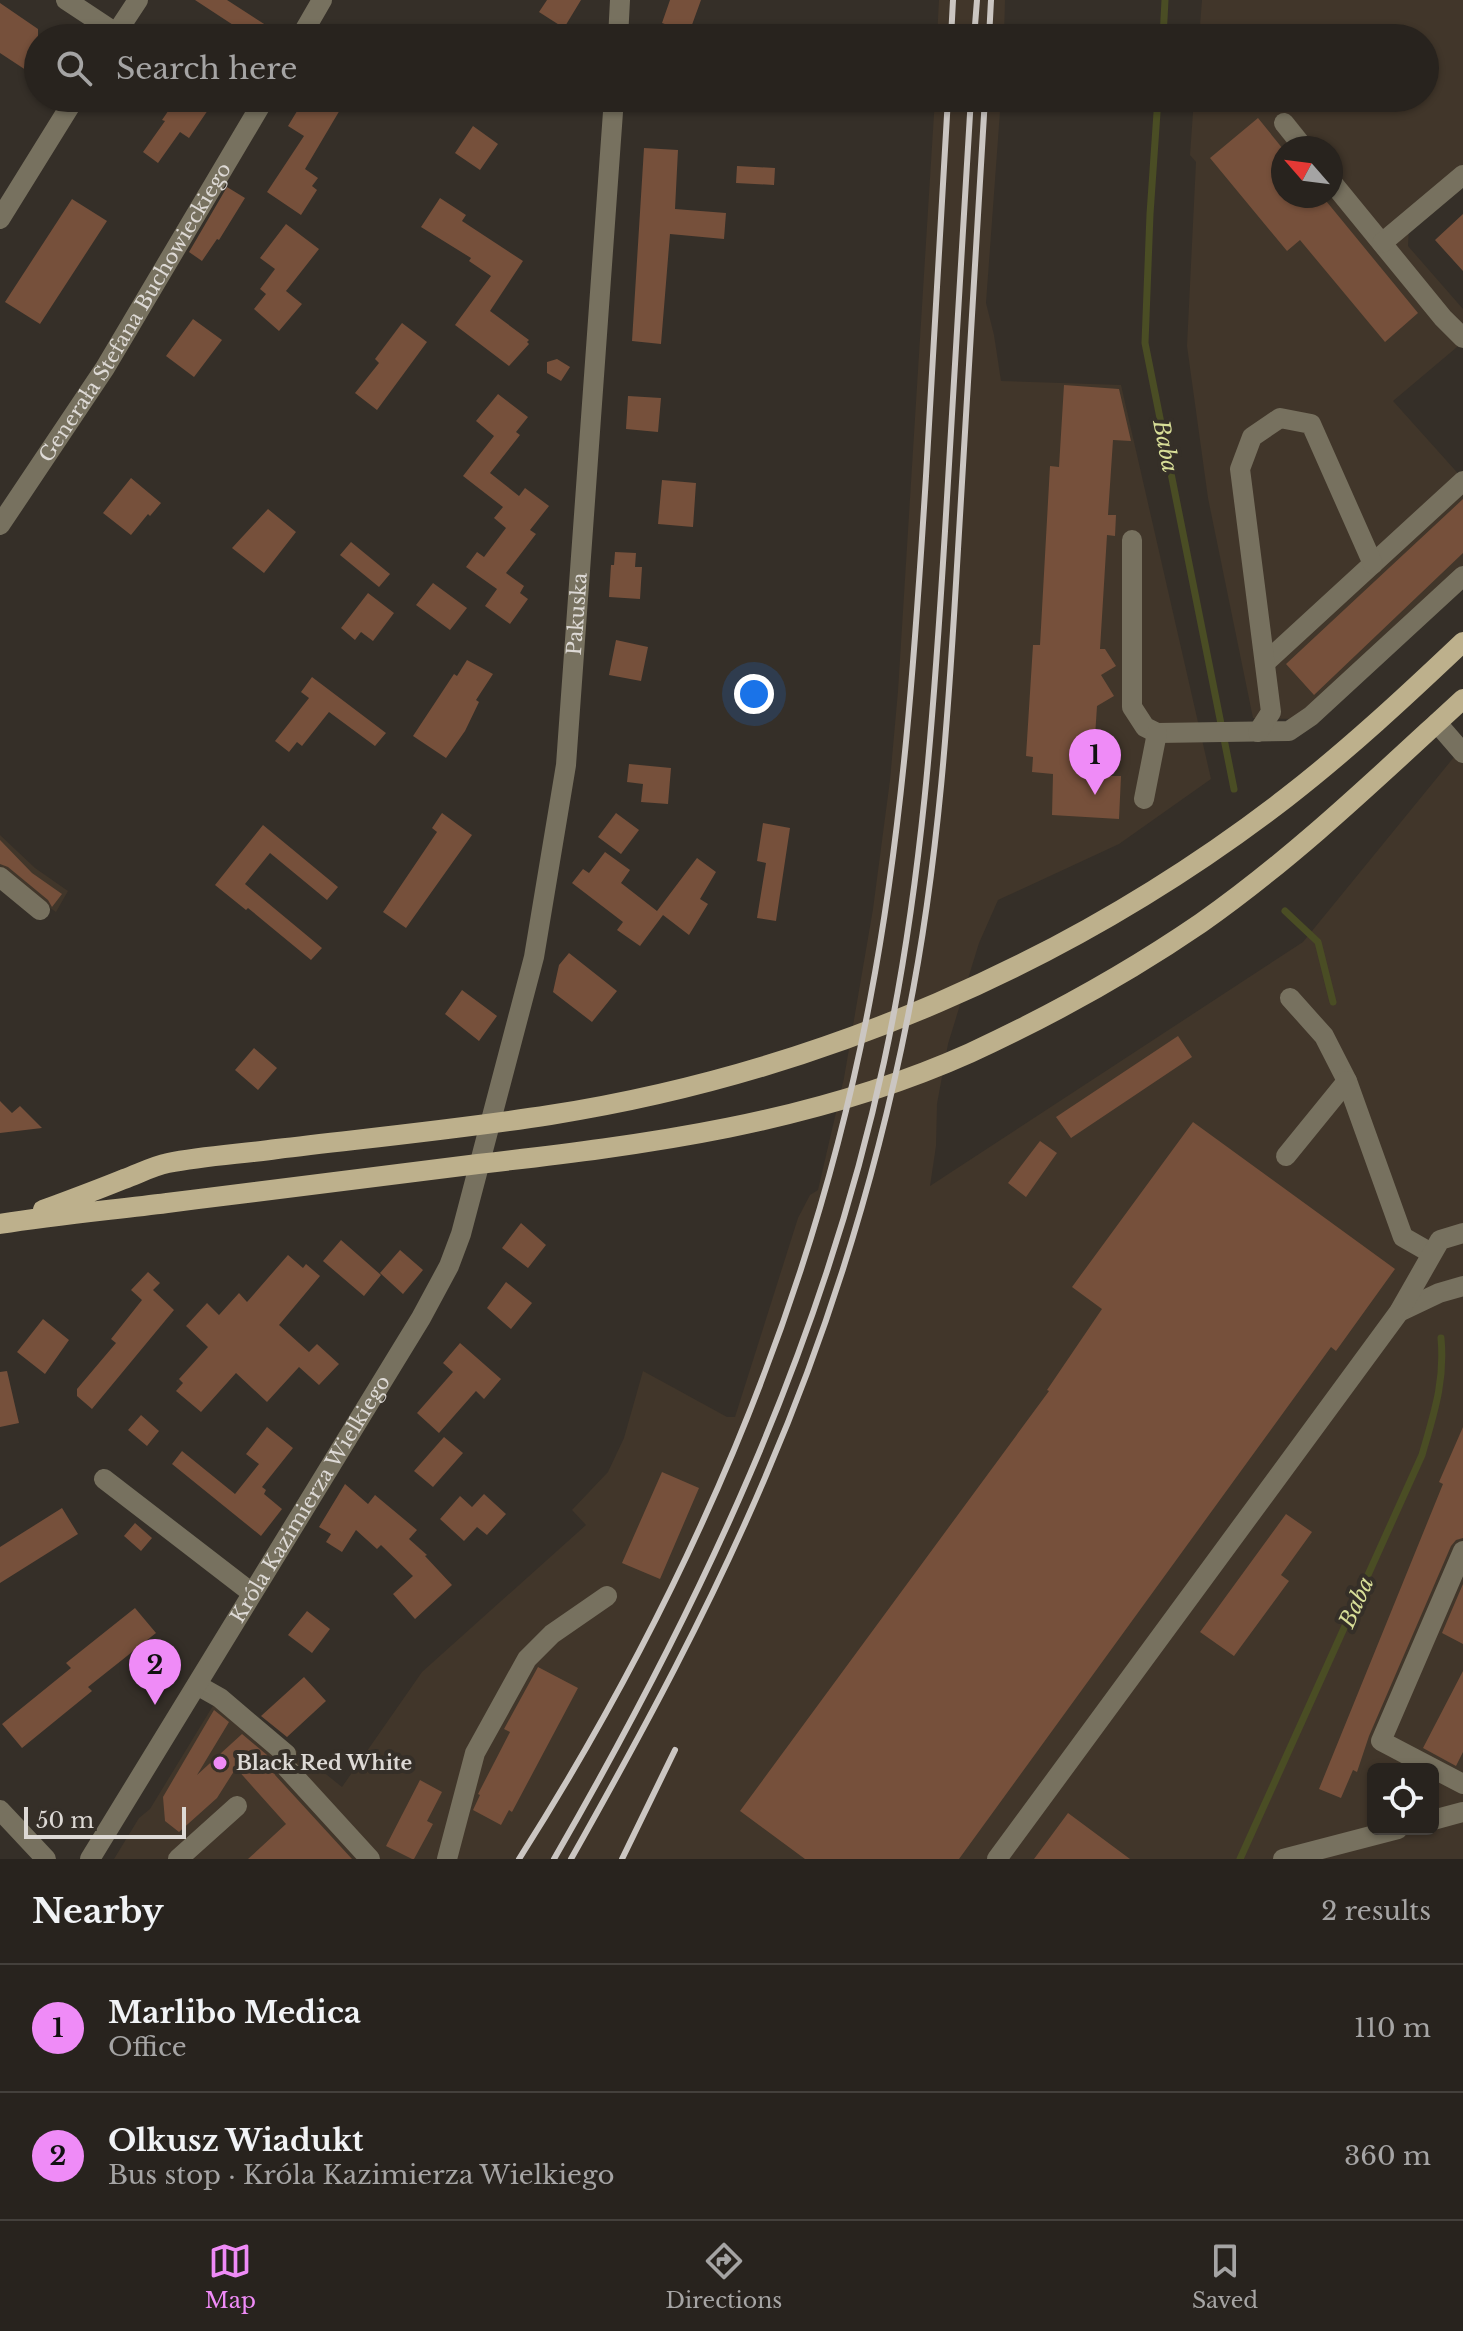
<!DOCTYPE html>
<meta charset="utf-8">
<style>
:root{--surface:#28231e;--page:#302b27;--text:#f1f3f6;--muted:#a5a4a4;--line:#44403c;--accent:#ef8bf7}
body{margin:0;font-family:"Libre Baskerville",serif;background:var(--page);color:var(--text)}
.controls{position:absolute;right:24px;bottom:24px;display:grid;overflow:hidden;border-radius:12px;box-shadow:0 2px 6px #0004}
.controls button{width:72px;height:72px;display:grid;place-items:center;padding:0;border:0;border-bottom:2px solid var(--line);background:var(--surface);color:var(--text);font:40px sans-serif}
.compass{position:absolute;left:1271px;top:136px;width:72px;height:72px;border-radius:50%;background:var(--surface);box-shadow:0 2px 6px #0004;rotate:298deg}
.scale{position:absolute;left:24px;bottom:20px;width:162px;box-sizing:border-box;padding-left:8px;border:4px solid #ddd9d5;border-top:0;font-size:22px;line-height:28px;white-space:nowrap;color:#ddd9d5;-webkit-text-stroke:6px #352f28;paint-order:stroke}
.you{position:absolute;left:754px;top:694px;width:28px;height:28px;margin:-20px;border:6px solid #fff;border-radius:50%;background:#1a73e8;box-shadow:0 0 0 12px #1a73e833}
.badge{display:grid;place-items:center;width:52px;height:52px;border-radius:50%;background:var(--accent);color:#111;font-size:26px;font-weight:700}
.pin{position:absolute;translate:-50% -66px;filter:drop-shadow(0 2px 4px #0008)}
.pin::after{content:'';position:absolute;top:42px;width:28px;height:24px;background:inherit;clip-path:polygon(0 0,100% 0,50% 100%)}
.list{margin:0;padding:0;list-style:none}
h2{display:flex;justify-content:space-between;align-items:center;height:104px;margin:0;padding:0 32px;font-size:34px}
h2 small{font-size:26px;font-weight:400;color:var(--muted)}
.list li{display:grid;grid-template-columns:52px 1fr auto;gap:24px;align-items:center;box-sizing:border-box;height:128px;padding:0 32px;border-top:2px solid var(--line)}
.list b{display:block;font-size:30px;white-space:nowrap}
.list p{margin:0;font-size:26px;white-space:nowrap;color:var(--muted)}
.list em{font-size:26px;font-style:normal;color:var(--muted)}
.icon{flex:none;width:44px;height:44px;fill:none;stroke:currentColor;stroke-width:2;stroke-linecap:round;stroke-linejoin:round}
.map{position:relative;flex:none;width:1463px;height:1859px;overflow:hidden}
.search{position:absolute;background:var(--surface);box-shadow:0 2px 6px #0004;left:24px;right:24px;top:24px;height:88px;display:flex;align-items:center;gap:20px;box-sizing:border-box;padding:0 28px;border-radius:44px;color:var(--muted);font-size:30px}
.sheet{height:360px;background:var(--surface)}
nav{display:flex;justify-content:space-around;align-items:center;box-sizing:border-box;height:112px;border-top:2px solid var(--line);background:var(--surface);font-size:22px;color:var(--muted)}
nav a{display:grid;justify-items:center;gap:4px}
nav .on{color:var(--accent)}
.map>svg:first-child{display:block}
.built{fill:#41362a;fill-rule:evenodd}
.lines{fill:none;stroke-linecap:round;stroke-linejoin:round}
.stream{stroke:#4a4d24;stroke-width:7}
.building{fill:#76503b}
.minor{stroke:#77715f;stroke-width:20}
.major{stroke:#bdb08c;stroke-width:20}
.rail{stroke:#cbc6c2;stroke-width:6}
.poi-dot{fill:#ef8bf7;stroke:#352f28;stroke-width:3}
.labels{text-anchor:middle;stroke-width:8;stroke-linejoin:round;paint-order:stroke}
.street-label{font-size:20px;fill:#ddd9d5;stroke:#352f28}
.poi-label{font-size:20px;font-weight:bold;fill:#ddd9d5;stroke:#352f28;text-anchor:start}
.water-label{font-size:22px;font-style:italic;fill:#d7dd97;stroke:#352f28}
</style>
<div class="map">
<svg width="1463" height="1859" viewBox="0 0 1463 1859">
<rect width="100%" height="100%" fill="#352f28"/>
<!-- built -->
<path class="built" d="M939 0H1005L1004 38H937Z
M1202 0H1463V183L1409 228 1408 246 1463 309V342L1393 401 1463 479V566L1296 719 1253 718 1208 498 1187 346 1196 162 1190 155 1194 98H1425V38H1199ZM1283 148H1331V196H1283Z
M935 98H1001L986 303 994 335 1001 381 1121 385 1211 779 1119 844 998 900 979 943 948 1044 937 1104 936 1146 930 1186 1303 942 1463 746V1859H114L139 1818 150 1809 222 1691 342 1787 422 1672 586 1525 572 1510 608 1472 624 1438 643 1371 727 1417H735L798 1218 810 1195 818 1190 844 1078 873 909 890 780 898 691ZM1373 1769H1433V1829H1373Z
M0 835 35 868 68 891 56 912 20 887 0 867Z"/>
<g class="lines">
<!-- stream -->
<path class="stream" d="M1163 38 1165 0
M1158 98 1150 214 1145 343 1234 789
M1285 911 1318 942 1333 1002
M1240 1859 1422 1455C1434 1413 1445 1382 1441 1338"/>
</g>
<!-- building -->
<path class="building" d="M195 0H227L286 38H253Z
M547 0H581L564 28 539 12Z
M670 0H701L689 33 662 23Z
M0 3 38 29V78L0 53Z
M177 98H190L208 110 189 138 180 132 158 163 143 152 165 121 162 120Z
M305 98H347L305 169 318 178 312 186 317 190 301 215 267 192 304 136 288 126Z
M1258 118 1283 149V196H1322L1418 313 1385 342 1300 240 1287 251 1210 158Z
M473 126 498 144 480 170 455 153Z
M644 148 678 150 675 209 726 213 724 239 670 234 661 344 632 341Z
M737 166 775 168 774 185 736 183Z
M227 187 245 198 219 240 217 239 202 261 189 252Z
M440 198 466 215 462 221 523 261 490 311 529 340 527 342 529 344 509 366 455 325 491 276 469 261 471 258 421 227Z
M72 199 107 221 40 324 5 302Z
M1463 214V271L1435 240Z
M286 224 319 249 286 291 302 304 279 331 254 309 266 294 260 289 275 269 260 258Z
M193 319 222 340 194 377 166 356Z
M402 323 427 342 377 410 355 393 379 363 375 359Z
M557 359 570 367 561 381 547 373V362Z
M1064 385 1119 389 1131 441 1113 440 1108 515H1116L1115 536 1107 535 1100 649H1105L1116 666 1101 675 1114 696 1097 706 1094 752 1106 753 1105 776H1121L1119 819 1052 815 1053 774 1032 772 1033 757 1026 756 1033 645H1040L1050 466 1059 467Z
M498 394 528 417 516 432 520 435 490 473 519 496 525 488 549 506 530 530 536 534 506 573 524 586 520 593 528 599 510 624 485 606 497 589 466 567 477 552 484 557 506 528 494 518 503 507 463 476 494 436 476 421Z
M628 396 661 398 658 432 626 429Z
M131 478 161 503 150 516 148 514 131 535 103 513Z
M662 480 696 483 693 527 658 524Z
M1463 499V553L1314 695 1286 664Z
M268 509 296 532 264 573 232 548Z
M351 542 390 574 379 587 340 555Z
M615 552 636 553 635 567H642L640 599 609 597 611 565H614Z
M433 583 467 608 450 630 416 605Z
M368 593 394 613 373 641 361 632 355 640 341 628Z
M616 640 648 647 641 681 609 675Z
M467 660 493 674 476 700 479 702 465 731 446 758 413 736 454 674 457 676Z
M312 677 386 733 375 746 329 712 302 746 297 742 289 752 275 741 309 698 301 692Z
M629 764 671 768 668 804 641 802 643 784 627 782Z
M442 813 472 835 406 928 383 912 437 832 432 828Z
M616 813 639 830 621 854 598 837Z
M763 823 790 828 776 921 757 918 766 863 757 861Z
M263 825 338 887 327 900 270 853 245 884 322 948 311 960 248 908 246 910 215 885Z
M0 840 32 873 62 894 52 907 48 900 8 867 0 864Z
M605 852 630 870 621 883 657 911 697 858 716 872 700 899 708 904 689 935 663 915 640 946 617 930 623 922 572 883 583 869 589 873Z
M569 953 617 991 592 1022 553 992 559 965Z
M462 990 497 1016 479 1041 445 1014Z
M1178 1036 1192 1057 1071 1138 1056 1117Z
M254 1048 277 1068 258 1090 235 1070Z
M0 1101 12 1113 20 1106 42 1128 0 1133Z
M1193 1122 1395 1269 1336 1351 1331 1347 959 1859H805L740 1811 1049 1391 1047 1390 1102 1309 1072 1287Z
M1040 1141 1057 1153 1026 1197 1008 1183Z
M521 1223 546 1245 528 1268 502 1248Z
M341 1240 381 1275 364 1296 323 1261Z
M400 1250 423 1270 403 1294 380 1273Z
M288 1255 303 1268 306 1264 320 1276 279 1325 309 1352 317 1344 339 1364 319 1385 299 1367 267 1402 236 1373 201 1412 176 1391 183 1383 179 1379 208 1347 186 1326 207 1303 219 1315 239 1293 247 1302Z
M148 1272 160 1283 153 1290 174 1310 92 1409 77 1396V1389L116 1343 111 1339 142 1300 131 1290Z
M506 1282 532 1303 511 1329 487 1308Z
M43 1319 69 1340 45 1374 17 1352Z
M460 1343 501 1379 484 1399 476 1391 439 1433 417 1413 453 1372 443 1363Z
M7 1371 19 1423 0 1427V1372Z
M141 1415 159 1431 147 1446 128 1430Z
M267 1427 293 1448 262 1487 266 1490 264 1494 282 1509 261 1536 172 1464 182 1451 235 1494 259 1464 246 1454Z
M1463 1427V1538L1456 1540 1451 1546 1369 1736 1357 1772 1353 1770 1341 1798 1319 1789 1443 1484 1439 1482Z
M444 1437 463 1453 433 1487 414 1471Z
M662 1472 699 1488 660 1579 622 1563Z
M345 1484 368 1504 375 1495 417 1530 409 1539 427 1555 425 1556 452 1585 415 1619 393 1594 413 1576 381 1545 377 1549 356 1530 342 1552 326 1542 331 1534 319 1527Z
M484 1494 506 1514 487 1535 477 1527 464 1541 440 1519 460 1496 472 1507Z
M62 1508 78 1534 0 1583V1547Z
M1286 1514 1312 1532 1281 1575 1289 1581 1234 1656 1200 1632Z
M135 1523 152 1538 141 1551 124 1536Z
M1463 1584V1644L1442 1633Z
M135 1608 156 1633 88 1687 92 1691 22 1748 2 1724 71 1668 66 1663Z
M307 1611 330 1629 312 1653 288 1635Z
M538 1667 578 1688 512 1812 509 1810 501 1825 473 1810 480 1795 478 1794 510 1732 504 1729Z
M1463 1671V1752L1456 1766 1423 1748Z
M304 1677 326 1701 287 1737 261 1716Z
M214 1710 229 1722 197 1775 242 1734 267 1755 275 1775 352 1859H248L286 1824 236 1768 217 1798 179 1832 165 1821 163 1797Z
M420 1780 442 1792 427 1821 433 1824 414 1859H412L386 1846Z
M1068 1813 1130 1859H1034Z"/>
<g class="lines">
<!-- minor -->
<g class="minor">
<path d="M66 0 116 33"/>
<path d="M113 38 138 0"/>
<path d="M300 38 322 0"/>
<path d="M618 38 620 0"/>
<path d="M1284 123 1304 148"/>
<path d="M1331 181 1443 318 1463 338"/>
<path d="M0 219 75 98"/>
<path d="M1382 243 1463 175"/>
<path id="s1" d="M0 525 105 368 265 98"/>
<path d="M1132 540V707L1145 727 1157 733 1289 731 1311 716 1463 576"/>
<path d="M1265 663 1463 481"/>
<path d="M1437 723 1463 753"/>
<path d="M1258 732 1271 712 1240 469 1252 437 1280 418 1311 424 1373 564"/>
<path d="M1144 799 1157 733"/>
<path d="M0 877 40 910"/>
<path d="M1290 998 1324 1036 1347 1081 1403 1237 1431 1253"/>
<path d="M1286 1156 1347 1081"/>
<path d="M1399 1312 1439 1293 1463 1286"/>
<path d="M104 1479 252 1593"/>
<path d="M1463 1551 1381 1741 1463 1784"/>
<path d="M197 1685 220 1698 286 1754 285 1766 370 1859"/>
<path d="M0 1810 46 1859"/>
<path d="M1433 1820 1463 1812"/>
<path id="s2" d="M90 1859 421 1318 449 1266 461 1234 534 957 566 765 614 98"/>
<path d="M178 1859 237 1806"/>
<path d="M447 1859 475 1753 527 1659 552 1634 607 1596"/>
<path d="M997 1859 1399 1312 1440 1240 1463 1233"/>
<path d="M1283 1859 1398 1829"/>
</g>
<!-- major -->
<path class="major" d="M43 1210C70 1200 97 1190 124 1179 138 1174 153 1166 168 1163 204 1156 241 1154 277 1149 368 1138 460 1129 550 1115 817 1073 1072 963 1286 798 1348 750 1406 696 1463 642
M0 1224C55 1215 112 1210 167 1203 271 1190 375 1176 478 1164 646 1145 814 1123 970 1053 1050 1016 1128 973 1201 923 1295 857 1378 777 1463 699"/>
<!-- rail -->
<path class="rail" d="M951 38 953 0
M974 38 977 0
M989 38 991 0
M519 1859C686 1596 812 1307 870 1000 903 827 915 652 926 476 933 350 941 224 948 98
M554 1859C699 1608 823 1346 884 1062 922 886 934 709 945 531 954 386 962 242 971 98
M571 1859C642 1733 711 1606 767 1473 830 1326 877 1173 908 1016 939 862 949 706 958 549 967 399 976 248 985 98
M622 1859 675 1750"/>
</g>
<!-- markers -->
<circle class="poi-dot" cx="220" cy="1763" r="8"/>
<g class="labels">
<!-- street labels -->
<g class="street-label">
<text dy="7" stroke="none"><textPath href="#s1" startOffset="252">Generała Stefana Buchowieckiego</textPath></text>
<text dy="7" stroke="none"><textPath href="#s2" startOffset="1360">Pakuska</textPath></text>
<text dy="7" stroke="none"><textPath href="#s2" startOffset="422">Króla Kazimierza Wielkiego</textPath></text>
</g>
<!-- poi labels -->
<g class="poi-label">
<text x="236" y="1770">Black Red White</text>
</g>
<!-- water labels -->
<g class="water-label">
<text transform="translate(1166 446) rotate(79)" y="8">Baba</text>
<text transform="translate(1356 1602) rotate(-66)" y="8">Baba</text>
</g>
</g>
</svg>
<div class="controls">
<button><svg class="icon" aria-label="locate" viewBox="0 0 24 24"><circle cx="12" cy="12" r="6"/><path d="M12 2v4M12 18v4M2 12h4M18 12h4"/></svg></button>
</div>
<svg class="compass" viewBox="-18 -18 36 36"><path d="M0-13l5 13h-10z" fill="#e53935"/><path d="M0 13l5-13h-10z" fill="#a5a4a4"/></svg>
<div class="scale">50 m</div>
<div class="you"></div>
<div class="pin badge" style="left:1095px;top:795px">1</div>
<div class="pin badge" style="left:155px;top:1705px">2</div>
<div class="search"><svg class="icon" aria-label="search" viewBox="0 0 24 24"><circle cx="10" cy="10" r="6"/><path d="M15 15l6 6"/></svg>Search here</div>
</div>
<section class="sheet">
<h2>Nearby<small>2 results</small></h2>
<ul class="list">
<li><span class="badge">1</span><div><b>Marlibo Medica</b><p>Office</p></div><em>110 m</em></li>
<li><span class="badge">2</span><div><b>Olkusz Wiadukt</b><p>Bus stop · Króla Kazimierza Wielkiego</p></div><em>360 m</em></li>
</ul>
</section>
<nav>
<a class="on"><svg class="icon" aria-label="map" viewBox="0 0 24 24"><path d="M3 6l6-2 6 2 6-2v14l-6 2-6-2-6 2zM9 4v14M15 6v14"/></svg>Map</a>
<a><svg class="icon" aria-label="directions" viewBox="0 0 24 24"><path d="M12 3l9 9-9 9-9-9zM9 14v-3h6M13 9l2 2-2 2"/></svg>Directions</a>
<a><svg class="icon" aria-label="saved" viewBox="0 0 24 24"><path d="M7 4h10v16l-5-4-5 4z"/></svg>Saved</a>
</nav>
